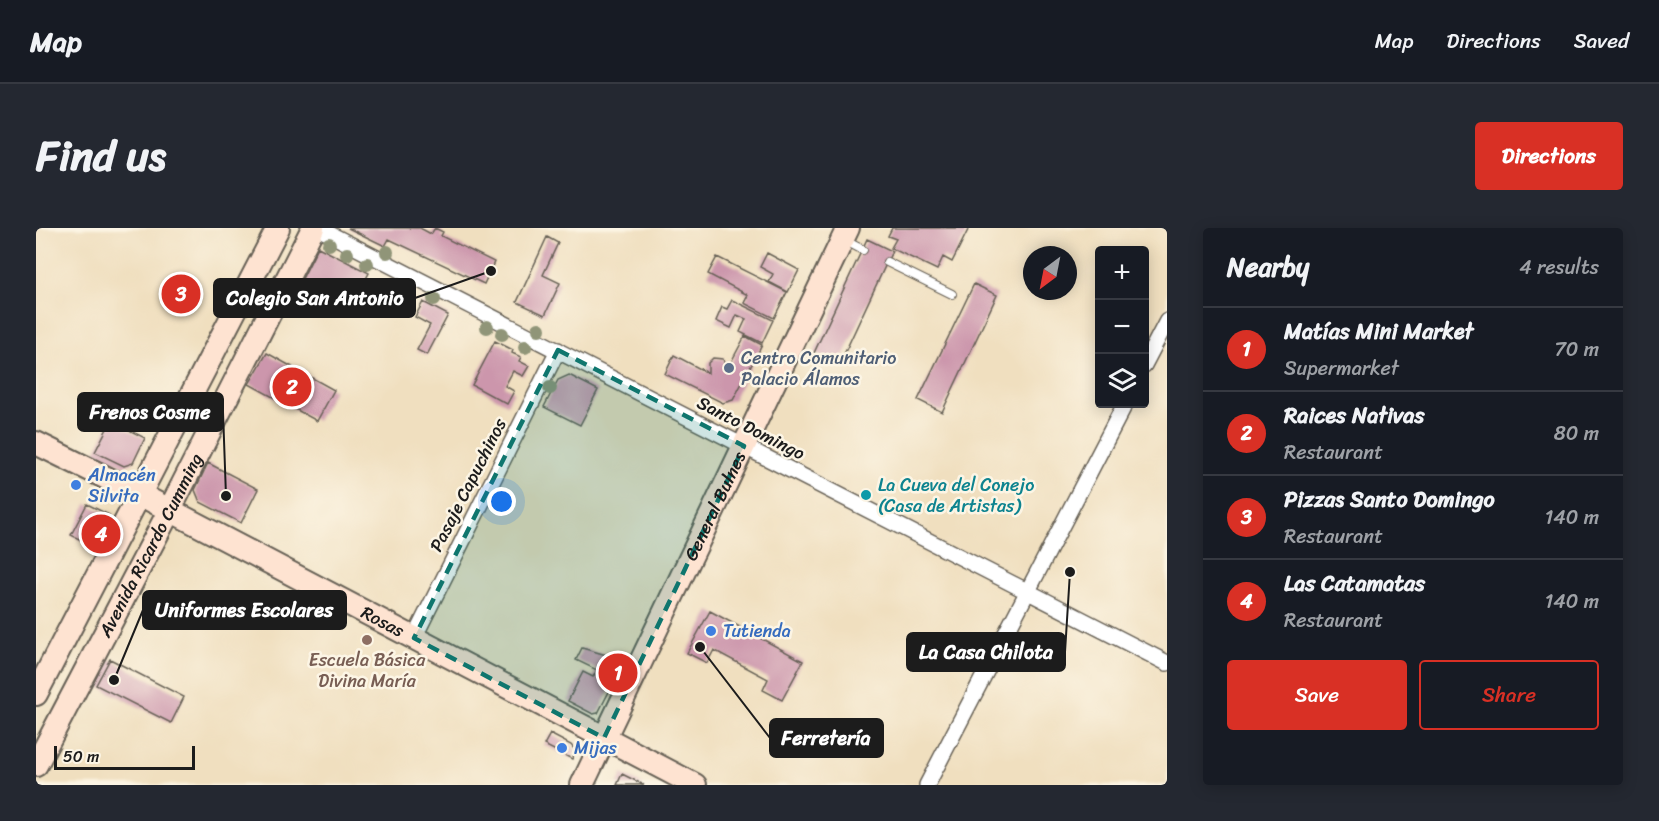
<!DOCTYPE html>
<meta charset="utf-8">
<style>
:root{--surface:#171b24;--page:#242831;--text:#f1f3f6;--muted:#9ea1a6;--line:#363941;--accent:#d93025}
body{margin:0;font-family:Sriracha,sans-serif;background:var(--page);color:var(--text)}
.controls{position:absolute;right:18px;top:18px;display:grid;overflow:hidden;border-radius:6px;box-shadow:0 3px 15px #0003}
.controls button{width:54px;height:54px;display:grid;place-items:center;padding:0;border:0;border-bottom:2px solid var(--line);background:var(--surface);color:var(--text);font:30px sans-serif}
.compass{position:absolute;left:987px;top:18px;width:54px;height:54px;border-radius:50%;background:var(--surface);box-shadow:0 3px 15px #0003;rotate:212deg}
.scale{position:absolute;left:18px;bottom:15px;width:141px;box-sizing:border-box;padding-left:6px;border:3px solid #1c1c1c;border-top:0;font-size:16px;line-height:21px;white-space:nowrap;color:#1c1c1c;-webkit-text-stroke:4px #fcf5e5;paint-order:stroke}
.you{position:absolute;left:466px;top:274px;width:21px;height:21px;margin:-15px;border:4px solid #fff;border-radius:50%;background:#1a73e8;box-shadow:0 0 0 9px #1a73e833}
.badge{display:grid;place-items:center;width:39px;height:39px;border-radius:50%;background:var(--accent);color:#fff;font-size:20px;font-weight:700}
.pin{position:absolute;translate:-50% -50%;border:3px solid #fff;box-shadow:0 2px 6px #0006}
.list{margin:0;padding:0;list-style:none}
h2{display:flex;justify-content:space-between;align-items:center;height:78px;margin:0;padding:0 24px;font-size:26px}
h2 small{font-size:20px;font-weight:400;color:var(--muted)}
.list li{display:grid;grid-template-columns:39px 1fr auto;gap:18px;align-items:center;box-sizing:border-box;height:84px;padding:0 24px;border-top:2px solid var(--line)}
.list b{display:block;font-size:22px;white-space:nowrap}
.list p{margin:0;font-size:20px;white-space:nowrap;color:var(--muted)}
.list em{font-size:20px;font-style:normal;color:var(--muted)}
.actions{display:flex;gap:12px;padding:18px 24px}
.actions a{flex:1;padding:14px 0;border:2px solid var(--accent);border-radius:6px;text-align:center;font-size:21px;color:var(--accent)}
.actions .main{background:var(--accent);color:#fff}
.icon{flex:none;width:33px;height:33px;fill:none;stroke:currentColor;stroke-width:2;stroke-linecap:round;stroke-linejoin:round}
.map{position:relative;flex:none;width:1131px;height:557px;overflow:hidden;border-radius:6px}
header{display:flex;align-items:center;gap:36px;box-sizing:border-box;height:84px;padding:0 30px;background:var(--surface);border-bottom:2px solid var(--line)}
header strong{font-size:28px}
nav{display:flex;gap:33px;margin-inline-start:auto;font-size:21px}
.intro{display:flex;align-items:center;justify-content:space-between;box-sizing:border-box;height:144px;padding:0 36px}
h1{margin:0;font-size:42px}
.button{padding:15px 27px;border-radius:6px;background:var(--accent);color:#fff;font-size:21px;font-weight:700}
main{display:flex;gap:36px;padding:0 36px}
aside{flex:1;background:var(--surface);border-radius:6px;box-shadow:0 3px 15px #0003}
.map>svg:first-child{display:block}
.building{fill:#cc96ac}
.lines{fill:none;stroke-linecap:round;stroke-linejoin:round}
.lane-casing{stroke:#666055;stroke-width:10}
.street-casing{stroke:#666055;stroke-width:18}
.secondary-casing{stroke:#666055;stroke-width:26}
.lane{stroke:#fff;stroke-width:8}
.street{stroke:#fff;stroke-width:15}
.secondary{stroke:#fee3d1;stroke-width:22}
.tree{fill:#909578}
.marked{fill:#0f766e;fill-opacity:0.2;stroke:#0f766e;stroke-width:4.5;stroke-dasharray:12 8;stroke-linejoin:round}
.service-dot{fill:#5c6f8a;stroke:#fcf5e5;stroke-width:2}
.shop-dot{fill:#3f7fe0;stroke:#fcf5e5;stroke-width:2}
.culture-dot{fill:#0f9aa8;stroke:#fcf5e5;stroke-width:2}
.education-dot{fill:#8d6e63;stroke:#fcf5e5;stroke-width:2}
.labels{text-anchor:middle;stroke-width:5;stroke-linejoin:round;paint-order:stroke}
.service-label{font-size:18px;fill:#4e5e75;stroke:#fcf5e5;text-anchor:start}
.street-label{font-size:18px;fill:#1c1c1c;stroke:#fcf5e5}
.shop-label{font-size:18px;fill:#366cbe;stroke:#fcf5e5;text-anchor:start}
.culture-label{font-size:18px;fill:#0d838f;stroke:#fcf5e5;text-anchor:start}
.education-label{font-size:18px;fill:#785e54;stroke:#fcf5e5}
.leader{fill:none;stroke:#1c1c1c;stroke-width:2}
.callout-dot{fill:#1c1c1c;stroke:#fcf5e5;stroke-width:2}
.callout{fill:#1c1c1c;stroke:#1c1c1c;stroke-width:2}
.callout-label{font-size:20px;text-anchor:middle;font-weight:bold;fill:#fff}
</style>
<header>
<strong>Map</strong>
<nav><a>Map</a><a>Directions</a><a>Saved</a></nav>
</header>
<div class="intro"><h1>Find us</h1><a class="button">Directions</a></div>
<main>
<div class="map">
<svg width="1131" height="557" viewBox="0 0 1131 557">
<rect width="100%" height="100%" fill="#fcf5e5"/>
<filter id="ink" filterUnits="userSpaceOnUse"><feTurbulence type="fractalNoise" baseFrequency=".0167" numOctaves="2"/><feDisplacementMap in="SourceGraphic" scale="12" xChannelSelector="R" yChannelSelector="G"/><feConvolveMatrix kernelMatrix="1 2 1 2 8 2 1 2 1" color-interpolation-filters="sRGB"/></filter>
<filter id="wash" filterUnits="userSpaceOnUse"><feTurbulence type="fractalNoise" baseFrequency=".008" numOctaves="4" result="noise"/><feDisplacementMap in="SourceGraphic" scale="24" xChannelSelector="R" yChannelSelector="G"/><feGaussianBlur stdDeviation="1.35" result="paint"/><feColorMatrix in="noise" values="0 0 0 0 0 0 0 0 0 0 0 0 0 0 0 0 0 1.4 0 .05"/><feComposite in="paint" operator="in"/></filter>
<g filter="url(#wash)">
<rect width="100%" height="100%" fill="#f0dfbf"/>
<g id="blocks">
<!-- building -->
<path class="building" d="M312 0H384L395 6 399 0 407 4 405 8 458 34 448 56 353 11 349 18Z
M856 0H933L916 34 907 29 901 42 855 20 860 11 852 8Z
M511 9 522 15 507 47 524 55 509 87 481 74Z
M831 11 856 23 803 137 778 125Z
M282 19 333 45 319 71 296 59 291 69 264 55Z
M731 25 763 42 752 64 733 54 737 46 724 39Z
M681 29 751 64 738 90 708 75 712 67 672 46Z
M938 56 961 67 906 184 882 172Z
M696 72 737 92 726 115 704 104 710 91 701 87 695 100 680 93 686 79 691 81Z
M387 74 412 87 391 127 381 122 394 97 379 89Z
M709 108 726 117 697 172 687 175 629 146 638 127 672 145V135L677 130 687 131 689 137 693 138Z
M459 113 477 122 476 125 485 129 483 133 493 138 487 148 477 143 469 158 478 163 471 176 436 157Z
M231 125 298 162 281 193 213 156Z
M533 147 562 162 544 197 508 179 522 152Z
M75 193 109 210 97 235 88 238 59 224Z
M172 235 222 261 205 295 164 274 159 262Z
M51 276 73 287 74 295 61 320 35 307Z
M674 383 767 433 746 472 727 462 732 451 678 422 671 435 651 425Z
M546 420 588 432 579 451 567 446 579 452 562 485 557 486 532 473 547 444 557 449 561 442 540 432Z
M74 431 148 469 135 495 60 457Z
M514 506 535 517 540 523 536 531 508 517Z
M586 546 608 557H581Z"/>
</g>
</g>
<g filter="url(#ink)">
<use href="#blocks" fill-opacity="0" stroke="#666055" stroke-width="1.5"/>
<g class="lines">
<defs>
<path id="lane" d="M808 12 827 22
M851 34 916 66"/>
<path id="street" d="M282 0 1131 435
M1108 137 1131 93
M378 410 522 122
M891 557 1089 176"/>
<g id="secondary">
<path id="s1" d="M0 215 105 267 659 557"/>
<path d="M0 466 242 0"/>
<path id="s2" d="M0 537 127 295 277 0"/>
<path id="s3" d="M546 557 812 0"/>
</g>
</defs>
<!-- lane casing -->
<use href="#lane" class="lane-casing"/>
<!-- street casing -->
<use href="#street" class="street-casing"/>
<!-- secondary casing -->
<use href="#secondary" class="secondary-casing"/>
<!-- lane -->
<use href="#lane" class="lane"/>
<!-- street -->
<use href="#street" class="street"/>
<!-- secondary -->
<use href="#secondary" class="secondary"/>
</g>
<!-- trees -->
<g class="tree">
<circle cx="293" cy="16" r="7"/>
<circle cx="351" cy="24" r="7"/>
<circle cx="311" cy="26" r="7"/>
<circle cx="331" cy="36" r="7"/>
<circle cx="398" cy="71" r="7"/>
<circle cx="451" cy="99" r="7"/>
<circle cx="503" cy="101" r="7"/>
<circle cx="466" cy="106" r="7"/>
<circle cx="489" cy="119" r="7"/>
<circle cx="514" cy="160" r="7"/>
</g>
</g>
<!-- marked area -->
<path class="marked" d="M522 122 708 218 568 510 378 410Z"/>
<!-- markers -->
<circle class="service-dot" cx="693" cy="140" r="6"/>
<g class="shop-dot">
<circle cx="40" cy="257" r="6"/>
<circle cx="675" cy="403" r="6"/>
<circle cx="526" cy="520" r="6"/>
</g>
<circle class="culture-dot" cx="830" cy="267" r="6"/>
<circle class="education-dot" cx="331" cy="412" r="6"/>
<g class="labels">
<!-- service labels -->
<g class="service-label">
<text x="705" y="136">Centro Comunitario<tspan x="705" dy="21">Palacio Álamos</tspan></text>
</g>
<!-- street labels -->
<g class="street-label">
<text transform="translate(715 200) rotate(27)" y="6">Santo Domingo</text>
<text transform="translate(432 257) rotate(-63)" y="6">Pasaje Capuchinos</text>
<text dy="6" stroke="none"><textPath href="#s3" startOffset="309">General Bulnes</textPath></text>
<text dy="6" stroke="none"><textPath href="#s2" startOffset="248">Avenida Ricardo Cumming</textPath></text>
<text dy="6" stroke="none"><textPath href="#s1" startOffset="390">Rosas</textPath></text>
</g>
<!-- shop labels -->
<g class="shop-label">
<text x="52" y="253">Almacén<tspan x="52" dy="21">Silvita</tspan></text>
<text x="687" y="409">Tutienda</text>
<text x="538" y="526">Mijas</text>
</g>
<!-- culture labels -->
<g class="culture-label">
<text x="842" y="263">La Cueva del Conejo<tspan x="842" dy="21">(Casa de Artistas)</tspan></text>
</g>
<!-- education labels -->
<g class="education-label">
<text x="331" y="438">Escuela Básica<tspan x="331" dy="21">Divina María</tspan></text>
</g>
</g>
<!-- callouts -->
<path class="leader" d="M455 43L379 70M190 268L187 184M78 452L107 382M1034 344L1029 424M664 419L734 510"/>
<g class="callout-dot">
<circle cx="455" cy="43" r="6"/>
<circle cx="190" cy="268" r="6"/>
<circle cx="78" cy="452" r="6"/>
<circle cx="1034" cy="344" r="6"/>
<circle cx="664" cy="419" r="6"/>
</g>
<g class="callout">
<rect x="178" y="51" width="201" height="38" rx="6"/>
<rect x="42" y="165" width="145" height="38" rx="6"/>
<rect x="107" y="363" width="203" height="38" rx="6"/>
<rect x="871" y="405" width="158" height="38" rx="6"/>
<rect x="734" y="491" width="113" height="38" rx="6"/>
</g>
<g class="callout-label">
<text x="279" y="77">Colegio San Antonio</text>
<text x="114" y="191">Frenos Cosme</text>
<text x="208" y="389">Uniformes Escolares</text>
<text x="950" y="431">La Casa Chilota</text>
<text x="790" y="517">Ferretería</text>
</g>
</svg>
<div class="controls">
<button>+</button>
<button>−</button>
<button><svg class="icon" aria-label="layers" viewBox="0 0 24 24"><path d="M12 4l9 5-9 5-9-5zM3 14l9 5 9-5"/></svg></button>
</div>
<svg class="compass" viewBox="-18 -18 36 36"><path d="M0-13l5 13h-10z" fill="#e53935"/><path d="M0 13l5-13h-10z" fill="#9ea1a6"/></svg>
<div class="scale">50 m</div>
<div class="you"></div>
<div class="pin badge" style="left:582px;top:445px">1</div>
<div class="pin badge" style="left:256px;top:159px">2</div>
<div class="pin badge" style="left:145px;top:66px">3</div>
<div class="pin badge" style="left:65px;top:306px">4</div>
</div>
<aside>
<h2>Nearby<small>4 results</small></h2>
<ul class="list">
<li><span class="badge">1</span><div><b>Matías Mini Market</b><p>Supermarket</p></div><em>70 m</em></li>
<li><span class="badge">2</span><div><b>Raices Nativas</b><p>Restaurant</p></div><em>80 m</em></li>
<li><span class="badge">3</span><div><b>Pizzas Santo Domingo</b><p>Restaurant</p></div><em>140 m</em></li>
<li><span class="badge">4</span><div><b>Las Catamatas</b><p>Restaurant</p></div><em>140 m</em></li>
</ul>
<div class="actions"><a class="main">Save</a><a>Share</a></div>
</aside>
</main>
